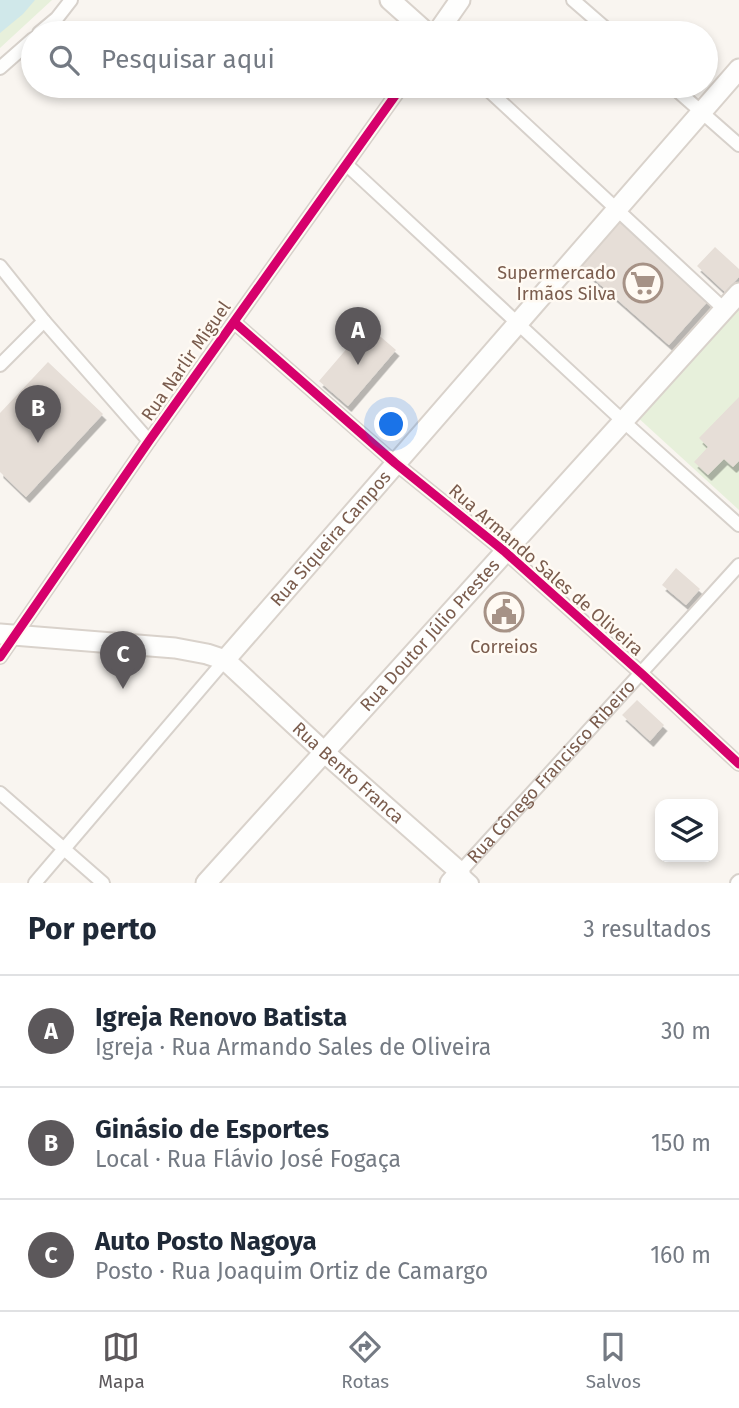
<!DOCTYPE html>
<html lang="pt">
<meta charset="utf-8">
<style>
:root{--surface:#fff;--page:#f6f6f7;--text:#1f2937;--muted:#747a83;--line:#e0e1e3;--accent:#5c585b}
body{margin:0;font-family:"Fira Sans",sans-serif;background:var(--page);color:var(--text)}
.controls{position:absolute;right:21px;bottom:21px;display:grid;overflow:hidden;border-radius:14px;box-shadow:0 4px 10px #0003}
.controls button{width:63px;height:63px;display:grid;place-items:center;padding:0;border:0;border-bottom:2px solid var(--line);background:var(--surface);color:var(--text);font:35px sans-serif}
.you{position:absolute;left:392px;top:425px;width:24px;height:24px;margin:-18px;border:5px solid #fff;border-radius:50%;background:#1a73e8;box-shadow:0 0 0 10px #1a73e833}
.badge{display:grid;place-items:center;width:46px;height:46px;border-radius:50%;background:var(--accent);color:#fff;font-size:23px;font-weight:700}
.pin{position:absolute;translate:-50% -58px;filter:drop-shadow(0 2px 4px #0008)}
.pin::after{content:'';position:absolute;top:37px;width:24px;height:21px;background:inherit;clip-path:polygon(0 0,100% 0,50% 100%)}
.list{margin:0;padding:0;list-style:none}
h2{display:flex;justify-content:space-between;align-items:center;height:91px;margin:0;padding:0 28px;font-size:30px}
h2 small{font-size:23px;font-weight:400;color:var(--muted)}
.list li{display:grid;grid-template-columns:46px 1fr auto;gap:21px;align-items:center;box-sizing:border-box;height:112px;padding:0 28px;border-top:2px solid var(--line)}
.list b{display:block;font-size:26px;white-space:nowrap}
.list p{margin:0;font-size:23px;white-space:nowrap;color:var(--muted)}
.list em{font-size:23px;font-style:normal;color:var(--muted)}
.icon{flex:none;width:38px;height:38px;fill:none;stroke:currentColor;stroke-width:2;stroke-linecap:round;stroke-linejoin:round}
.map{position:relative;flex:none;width:739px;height:883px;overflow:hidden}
.search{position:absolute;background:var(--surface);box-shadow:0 4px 10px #0003;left:21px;right:21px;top:21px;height:77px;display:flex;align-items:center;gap:18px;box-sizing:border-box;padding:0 24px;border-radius:38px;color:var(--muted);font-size:26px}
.sheet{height:427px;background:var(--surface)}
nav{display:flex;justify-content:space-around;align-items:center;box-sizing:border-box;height:98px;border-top:2px solid var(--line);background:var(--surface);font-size:19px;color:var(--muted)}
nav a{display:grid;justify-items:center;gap:4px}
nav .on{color:var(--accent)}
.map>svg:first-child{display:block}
.green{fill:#e7f0db}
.water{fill:#d0e8ea}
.building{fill:#e6ded7;filter:url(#shadow)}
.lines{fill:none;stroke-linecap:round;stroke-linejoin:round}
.street-casing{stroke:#d7d1cb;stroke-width:16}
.secondary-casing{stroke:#d9d2cb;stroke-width:23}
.street{stroke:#fefefd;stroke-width:12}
.secondary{stroke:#fefefd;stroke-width:19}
.cycleway-casing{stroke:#fffaf3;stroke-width:13}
.cycleway{stroke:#d6006c;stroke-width:9}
.labels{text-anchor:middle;stroke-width:5;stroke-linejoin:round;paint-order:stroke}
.poi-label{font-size:18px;fill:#7a5c4d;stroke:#fffaf3;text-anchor:end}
.street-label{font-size:18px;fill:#7a5c4d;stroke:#fffaf3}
</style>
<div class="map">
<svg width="739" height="883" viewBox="0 0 739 883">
<defs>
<filter id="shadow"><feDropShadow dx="3.5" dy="6" stdDeviation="0" flood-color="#0004"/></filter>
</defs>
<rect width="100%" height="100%" fill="#f9f5f0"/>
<!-- green -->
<path class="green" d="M0 0H52L0 48Z
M739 298V510L635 415Z"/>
<!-- water -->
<path class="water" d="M0 0H35L23 14 0 33Z"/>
<!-- building -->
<path class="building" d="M618 220 709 300 669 345 578 265Z
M715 247 739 269V277L725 292 697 266Z
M367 325 396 350 348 406 319 381Z
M48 362 103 414 26 497 0 472V413Z
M739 397V461L733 467 724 459 708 475 694 462 708 447 699 438Z
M676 568 700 589 686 605 662 585Z
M502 596 519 611 506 627 488 612Z
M637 700 664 725 650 741 622 715Z"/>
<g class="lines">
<defs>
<g id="street">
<path d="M573 0 611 33"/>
<path d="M39 33 57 18 71 0"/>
<path d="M0 68 33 39"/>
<path d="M484 86 724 309"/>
<path d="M672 86 739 145"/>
<path d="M347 165 623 421 739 525"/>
<path d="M0 266 44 321 149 441"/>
<path d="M234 322 395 463 504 551 642 674 739 764"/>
<path d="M0 365 44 321"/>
<path d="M0 657 149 441 402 86"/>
<path d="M0 793 103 883"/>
<path d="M35 883 225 660"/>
<path id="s1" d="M472 883 460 872 739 565"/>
<path d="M737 883 739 881"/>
</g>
<g id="secondary">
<path d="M390 0 427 33"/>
<path d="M437 33 460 0"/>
<path id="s2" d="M0 634 175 648 207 654 225 660 324 752 460 872 450 883"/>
<path id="s3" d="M225 660 739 69"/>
<path id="s4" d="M206 883 739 293"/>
</g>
</defs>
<!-- street casing -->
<use href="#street" class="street-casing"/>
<!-- secondary casing -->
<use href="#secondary" class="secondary-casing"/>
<!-- street -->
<use href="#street" class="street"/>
<!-- secondary -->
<use href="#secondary" class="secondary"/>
<defs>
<path id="cycleway" d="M234 322 395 463 504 551 642 674 739 764
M0 657 149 441 402 86"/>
</defs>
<!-- cycleway casing -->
<use href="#cycleway" class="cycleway-casing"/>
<!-- cycleway -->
<use href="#cycleway" class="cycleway"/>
</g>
<!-- icons -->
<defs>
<symbol id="supermarket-ring" viewBox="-11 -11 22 22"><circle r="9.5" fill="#fffaf3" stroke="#a69286" stroke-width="1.5"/><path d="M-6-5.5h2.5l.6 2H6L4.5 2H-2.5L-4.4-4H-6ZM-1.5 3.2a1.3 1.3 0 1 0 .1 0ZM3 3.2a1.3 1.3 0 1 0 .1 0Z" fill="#a69286"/></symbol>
<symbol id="civic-ring" viewBox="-11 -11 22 22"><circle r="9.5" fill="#fffaf3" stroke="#a69286" stroke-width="1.5"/><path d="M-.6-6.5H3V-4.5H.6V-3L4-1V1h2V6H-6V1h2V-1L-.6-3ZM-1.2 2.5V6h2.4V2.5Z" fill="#a69286"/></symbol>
</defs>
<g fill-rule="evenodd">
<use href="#supermarket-ring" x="621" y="261" width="44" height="44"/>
<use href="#civic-ring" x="482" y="590" width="44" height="44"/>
</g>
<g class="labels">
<!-- poi labels -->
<g class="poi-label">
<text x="616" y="279">Supermercado<tspan x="616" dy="21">Irmãos Silva</tspan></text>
<text x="504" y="653" text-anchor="middle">Correios</text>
</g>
<!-- street labels -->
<g class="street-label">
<text transform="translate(186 361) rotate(-55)" y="6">Rua Narlir Miguel</text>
<text dy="6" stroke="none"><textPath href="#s3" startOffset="161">Rua Siqueira Campos</textPath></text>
<text transform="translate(546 570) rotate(41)" y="6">Rua Armando Sales de Oliveira</text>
<text dy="6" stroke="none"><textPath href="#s4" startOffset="334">Rua Doutor Júlio Prestes</textPath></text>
<text dy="6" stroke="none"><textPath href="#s1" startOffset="152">Rua Cônego Francisco Ribeiro</textPath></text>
<text dy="6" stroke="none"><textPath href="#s2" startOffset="394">Rua Bento Franca</textPath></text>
</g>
</g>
</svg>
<div class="controls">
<button><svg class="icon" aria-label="layers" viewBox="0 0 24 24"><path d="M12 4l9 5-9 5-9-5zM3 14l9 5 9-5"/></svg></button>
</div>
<div class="you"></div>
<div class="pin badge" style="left:358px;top:365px">A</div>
<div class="pin badge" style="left:38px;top:443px">B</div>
<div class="pin badge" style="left:123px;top:689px">C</div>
<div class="search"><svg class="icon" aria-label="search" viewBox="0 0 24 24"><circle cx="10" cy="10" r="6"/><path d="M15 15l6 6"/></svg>Pesquisar aqui</div>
</div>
<section class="sheet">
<h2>Por perto<small>3 resultados</small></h2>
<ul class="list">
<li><span class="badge">A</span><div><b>Igreja Renovo Batista</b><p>Igreja · Rua Armando Sales de Oliveira</p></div><em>30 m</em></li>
<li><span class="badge">B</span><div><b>Ginásio de Esportes</b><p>Local · Rua Flávio José Fogaça</p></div><em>150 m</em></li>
<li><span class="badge">C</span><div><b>Auto Posto Nagoya</b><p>Posto · Rua Joaquim Ortiz de Camargo</p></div><em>160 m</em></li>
</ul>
</section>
<nav>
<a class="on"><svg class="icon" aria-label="map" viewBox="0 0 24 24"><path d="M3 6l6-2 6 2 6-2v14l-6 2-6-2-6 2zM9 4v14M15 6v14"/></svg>Mapa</a>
<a><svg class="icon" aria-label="directions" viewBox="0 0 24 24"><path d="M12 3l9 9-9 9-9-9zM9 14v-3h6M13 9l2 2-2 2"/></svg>Rotas</a>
<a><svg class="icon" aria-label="saved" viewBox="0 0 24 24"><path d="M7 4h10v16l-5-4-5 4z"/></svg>Salvos</a>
</nav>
